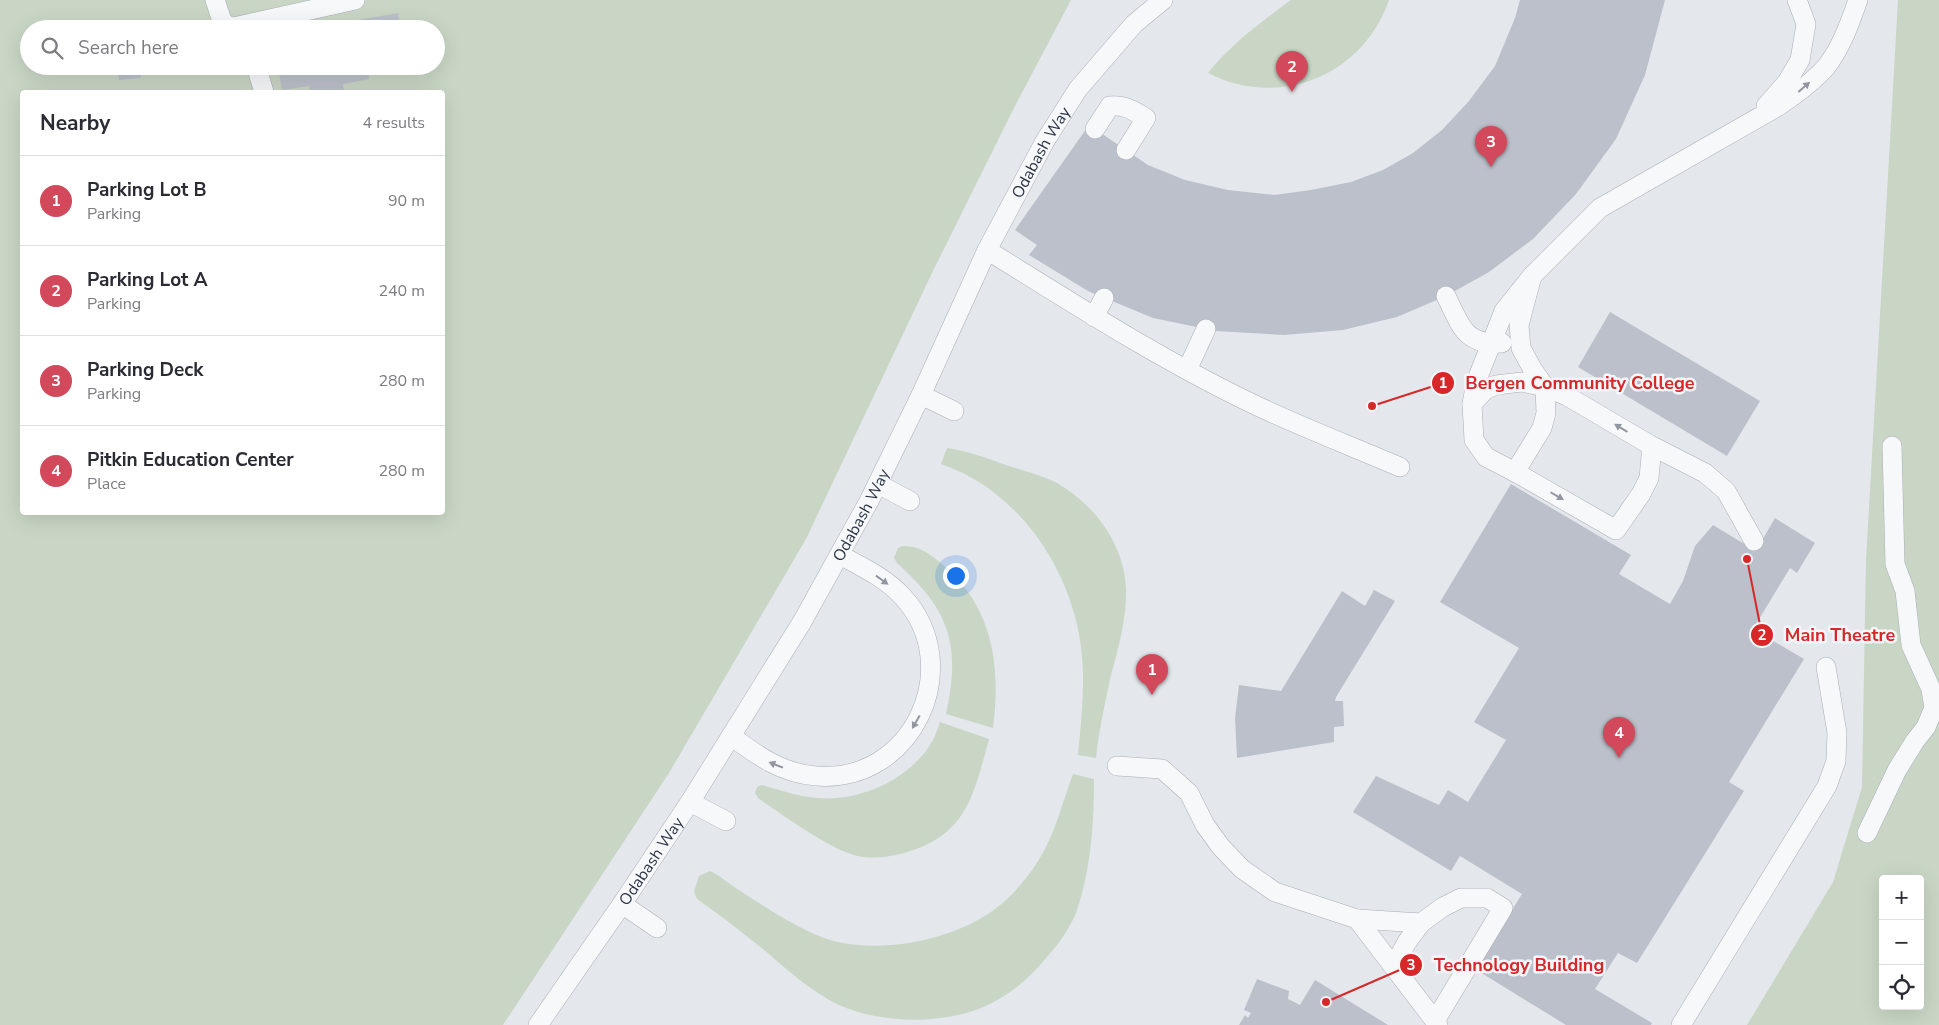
<!DOCTYPE html>
<meta charset="utf-8">
<style>
:root{--surface:#fff;--page:#f7f7f7;--text:#2b2b33;--muted:#7c7c81;--line:#e1e1e2;--accent:#d1495b}
body{margin:0;font-family:"Nunito Sans",sans-serif;background:var(--page);color:var(--text)}
.controls{position:absolute;right:15px;bottom:15px;display:grid;overflow:hidden;border-radius:5px;box-shadow:0 5px 20px #0002}
.controls button{width:45px;height:45px;display:grid;place-items:center;padding:0;border:0;border-bottom:1px solid var(--line);background:var(--surface);color:var(--text);font:25px sans-serif}
.you{position:absolute;left:955px;top:575px;width:18px;height:18px;margin:-12px;border:4px solid #fff;border-radius:50%;background:#1a73e8;box-shadow:0 0 0 8px #1a73e833}
.badge{display:grid;place-items:center;width:32px;height:32px;border-radius:50%;background:var(--accent);color:#fff;font-size:16px;font-weight:700}
.pin{position:absolute;translate:-50% -41px;filter:drop-shadow(0 1px 2px #0008)}
.pin::after{content:'';position:absolute;top:26px;width:18px;height:15px;background:inherit;clip-path:polygon(0 0,100% 0,50% 100%)}
.list{margin:0;padding:0;list-style:none}
h2{display:flex;justify-content:space-between;align-items:center;height:65px;margin:0;padding:0 20px;font-size:21px}
h2 small{font-size:16px;font-weight:400;color:var(--muted)}
.list li{display:grid;grid-template-columns:32px 1fr auto;gap:15px;align-items:center;box-sizing:border-box;height:90px;padding:0 20px;border-top:1px solid var(--line)}
.list b{display:block;font-size:19px;white-space:nowrap}
.list p{margin:0;font-size:16px;white-space:nowrap;color:var(--muted)}
.list em{font-size:16px;font-style:normal;color:var(--muted)}
.icon{flex:none;width:28px;height:28px;fill:none;stroke:currentColor;stroke-width:2;stroke-linecap:round;stroke-linejoin:round}
.map{position:relative;flex:none;width:1939px;height:1025px;overflow:hidden}
.search{position:absolute;background:var(--surface);box-shadow:0 5px 20px #0002;left:20px;top:20px;width:425px;height:55px;display:flex;align-items:center;gap:12px;box-sizing:border-box;padding:0 18px;border-radius:28px;color:var(--muted);font-size:19px}
.panel{position:absolute;background:var(--surface);box-shadow:0 5px 20px #0002;left:20px;top:90px;width:425px;height:425px;border-radius:5px}
.map>svg:first-child{display:block}
.green{fill:#c9d6c5;fill-rule:evenodd}
.building{fill:#bbc0ca}
.lines{fill:none;stroke-linecap:round;stroke-linejoin:round}
.minor-casing{stroke:#a9aeb7;stroke-width:20}
.minor{stroke:#f7f8fa;stroke-width:19}
.oneway{fill:#9196a0}
.labels{text-anchor:middle;stroke-width:5;stroke-linejoin:round;paint-order:stroke}
.street-label{font-size:16px;fill:#2b3445;stroke:#f4f6f9}
.leader{fill:none;stroke:#d62828;stroke-width:2}
.callout-dot{fill:#d62828;stroke:#f4f6f9;stroke-width:2}
.mark-label{font-size:15px;text-anchor:middle;font-weight:bold;fill:#fff}
.callout-label{font-size:18px;text-anchor:middle;font-weight:bold;fill:#d62828;stroke:#f4f6f9;stroke-width:5;stroke-linejoin:round;paint-order:stroke}
</style>
<div class="map">
<svg width="1939" height="1025" viewBox="0 0 1939 1025">
<rect width="100%" height="100%" fill="#e4e7ec"/>
<!-- green -->
<path class="green" d="M0 0H1071L1015 106 932 273 806 539 669 773 503 1025H0ZM29 29H436V66H29ZM22 92H442V512H22Z
M1291 0H1389C1367 64 1303 100 1237 84 1227 82 1217 77 1208 73 1231 44 1261 22 1291 0Z
M1898 0H1939V1025H1747L1833 882 1862 787 1866 560ZM1883 879H1920V1006H1883Z
M947 448C967 451 987 458 1006 465 1021 470 1038 474 1053 481 1095 503 1128 548 1126 597 1125 624 1118 650 1111 675 1105 703 1099 730 1096 758L1078 755C1081 722 1085 689 1082 656 1076 585 1034 513 972 478 962 472 951 468 941 464Z
M902 546C919 545 930 554 942 564 993 607 1001 665 993 728L946 714C961 644 950 611 897 563L894 558 898 548Z
M940 722 989 739C974 794 967 836 904 853 889 857 870 860 854 855 826 847 785 816 759 799L755 793 757 787 762 785C780 790 799 797 818 798 861 802 912 778 933 740 936 734 938 728 940 722Z
M1073 774 1094 779C1094 823 1091 870 1076 913 1069 929 1059 944 1047 957 1034 973 1018 988 999 999 959 1024 893 1025 849 1009 819 998 793 975 769 954 745 935 722 916 697 899L694 892 699 876 710 871C721 876 729 884 739 890 763 906 788 922 814 934 866 958 950 943 995 909 1011 897 1027 879 1038 861 1055 835 1062 803 1073 774Z"/>
<!-- building -->
<path class="building" d="M1520 0H1665L1645 75 1616 139 1576 194 1533 239 1489 272 1446 296 1397 317 1343 330 1284 335 1216 331 1153 318 1088 291 1029 255 1037 245 1015 230 1089 125 1148 165 1185 180 1228 190 1274 195 1311 190 1351 182 1383 170 1413 153 1442 130 1469 101 1495 66 1515 18Z
M398 13 400 29H360L358 20Z
M117 66H140L141 78 119 80Z
M278 66H390V67L368 71 369 79 343 84 344 92H310L309 86 282 90Z
M1610 312 1760 401 1727 456 1578 367Z
M1511 484 1631 555 1619 574 1670 604 1683 581 1695 546 1713 525 1756 551 1775 518 1815 543 1797 573 1790 568 1753 629 1804 659 1729 782 1744 791 1637 963 1618 953 1595 989 1652 1023 1651 1025H1566L1475 969 1522 894 1460 856 1451 871 1353 812 1376 776 1439 805 1448 790 1468 802 1506 740 1474 722 1519 648 1440 602Z
M1374 590 1395 601 1336 697 1335 701H1343L1344 726 1334 727V742L1237 758 1235 718 1239 685 1281 691 1342 591 1365 606Z
M1257 979 1289 991 1288 999 1300 1005 1315 980 1388 1025H1239L1245 1015 1248 1018 1251 1013 1244 1010Z"/>
<g class="lines">
<defs>
<g id="minor">
<path d="M215 0 222 21 228 26 234 27 236 29"/>
<path d="M234 27 355 0"/>
<path d="M256 66 264 92"/>
<path d="M1766 106 1787 82 1800 60 1806 24 1797 0"/>
<path d="M1095 129 1110 106C1124 104 1134 111 1146 118L1126 150"/>
<path d="M987 250C1074 304 1161 360 1253 404 1301 427 1351 446 1400 467"/>
<path d="M1532 276 1519 325 1521 348 1533 370 1545 387 1546 413 1542 428 1515 472 1486 457 1474 440 1472 404 1476 382 1504 311Z"/>
<path d="M1532 276 1600 208 1777 107C1795 95 1812 83 1826 67 1841 48 1850 23 1858 0"/>
<path d="M1446 296C1461 326 1464 345 1502 343"/>
<path d="M1094 317 1104 298"/>
<path d="M1187 370 1206 329"/>
<path d="M921 395 954 411"/>
<path d="M1472 404 1485 390 1496 385 1522 382 1545 387 1567 396 1652 446 1649 478 1641 494 1616 530 1515 472"/>
<path d="M1652 446 1705 473 1726 491 1754 541"/>
<path d="M878 484 910 501"/>
<path d="M731 736C758 756 781 773 816 776 912 784 967 667 903 597 886 578 862 567 840 555"/>
<path d="M1117 766 1162 769 1189 793 1205 825 1221 847 1242 869 1275 892 1357 919 1438 1025"/>
<path d="M690 802 726 821"/>
<path d="M1867 833 1897 770 1915 741 1926 727 1934 708 1931 689 1911 645 1905 591 1895 564 1892 446"/>
<path d="M622 904 657 928"/>
<path d="M1357 919 1421 923 1443 907 1461 898H1487L1503 908 1435 1021"/>
<path d="M1394 966 1407 942 1421 923"/>
<path id="s1" d="M538 1025 622 904 690 802 802 622 869 501 921 395 987 250 1045 141 1078 89 1134 24 1163 0"/>
<path d="M1681 1025 1827 786 1836 761 1837 733 1826 667"/>
</g>
</defs>
<!-- minor casing -->
<use href="#minor" class="minor-casing"/>
<!-- minor -->
<use href="#minor" class="minor"/>
</g>
<!-- one-way arrows -->
<defs><path id="oneway-solid" d="M-6-.8H1V-3.2L6.5 0L1 3.2V.8H-6Z" transform="scale(1.25)"/></defs>
<g class="oneway">
<use href="#oneway-solid" transform="translate(1804 87) rotate(-41)"/>
<use href="#oneway-solid" transform="translate(1621 428) rotate(-149)"/>
<use href="#oneway-solid" transform="translate(1557 496) rotate(30)"/>
<use href="#oneway-solid" transform="translate(882 580) rotate(36)"/>
<use href="#oneway-solid" transform="translate(916 722) rotate(120)"/>
<use href="#oneway-solid" transform="translate(776 765) rotate(-159)"/>
</g>
<g class="labels">
<!-- street labels -->
<g class="street-label">
<text dy="6" stroke="none"><textPath href="#s1" startOffset="1009">Odabash Way</textPath></text>
<text dy="6" stroke="none"><textPath href="#s1" startOffset="604">Odabash Way</textPath></text>
<text dy="6" stroke="none"><textPath href="#s1" startOffset="199">Odabash Way</textPath></text>
</g>
</g>
<!-- callouts -->
<path class="leader" d="M1372 406L1443 383M1747 559L1762 635M1326 1002L1411 965"/>
<g class="callout-dot">
<circle cx="1372" cy="406" r="5"/>
<circle cx="1747" cy="559" r="5"/>
<circle cx="1326" cy="1002" r="5"/>
<circle cx="1443" cy="383" r="12"/>
<circle cx="1762" cy="635" r="12"/>
<circle cx="1411" cy="965" r="12"/>
</g>
<g class="mark-label">
<text x="1443" y="388">1</text>
<text x="1762" y="640">2</text>
<text x="1411" y="970">3</text>
</g>
<g class="callout-label">
<text x="1580" y="389">Bergen Community College</text>
<text x="1840" y="641">Main Theatre</text>
<text x="1519" y="971">Technology Building</text>
</g>
</svg>
<div class="controls">
<button>+</button>
<button>−</button>
<button><svg class="icon" aria-label="locate" viewBox="0 0 24 24"><circle cx="12" cy="12" r="6"/><path d="M12 2v4M12 18v4M2 12h4M18 12h4"/></svg></button>
</div>
<div class="you"></div>
<div class="pin badge" style="left:1152px;top:695px">1</div>
<div class="pin badge" style="left:1292px;top:92px">2</div>
<div class="pin badge" style="left:1491px;top:167px">3</div>
<div class="pin badge" style="left:1619px;top:758px">4</div>
<div class="search"><svg class="icon" aria-label="search" viewBox="0 0 24 24"><circle cx="10" cy="10" r="6"/><path d="M15 15l6 6"/></svg>Search here</div>
<section class="panel">
<h2>Nearby<small>4 results</small></h2>
<ul class="list">
<li><span class="badge">1</span><div><b>Parking Lot B</b><p>Parking</p></div><em>90 m</em></li>
<li><span class="badge">2</span><div><b>Parking Lot A</b><p>Parking</p></div><em>240 m</em></li>
<li><span class="badge">3</span><div><b>Parking Deck</b><p>Parking</p></div><em>280 m</em></li>
<li><span class="badge">4</span><div><b>Pitkin Education Center</b><p>Place</p></div><em>280 m</em></li>
</ul>
</section>
</div>
